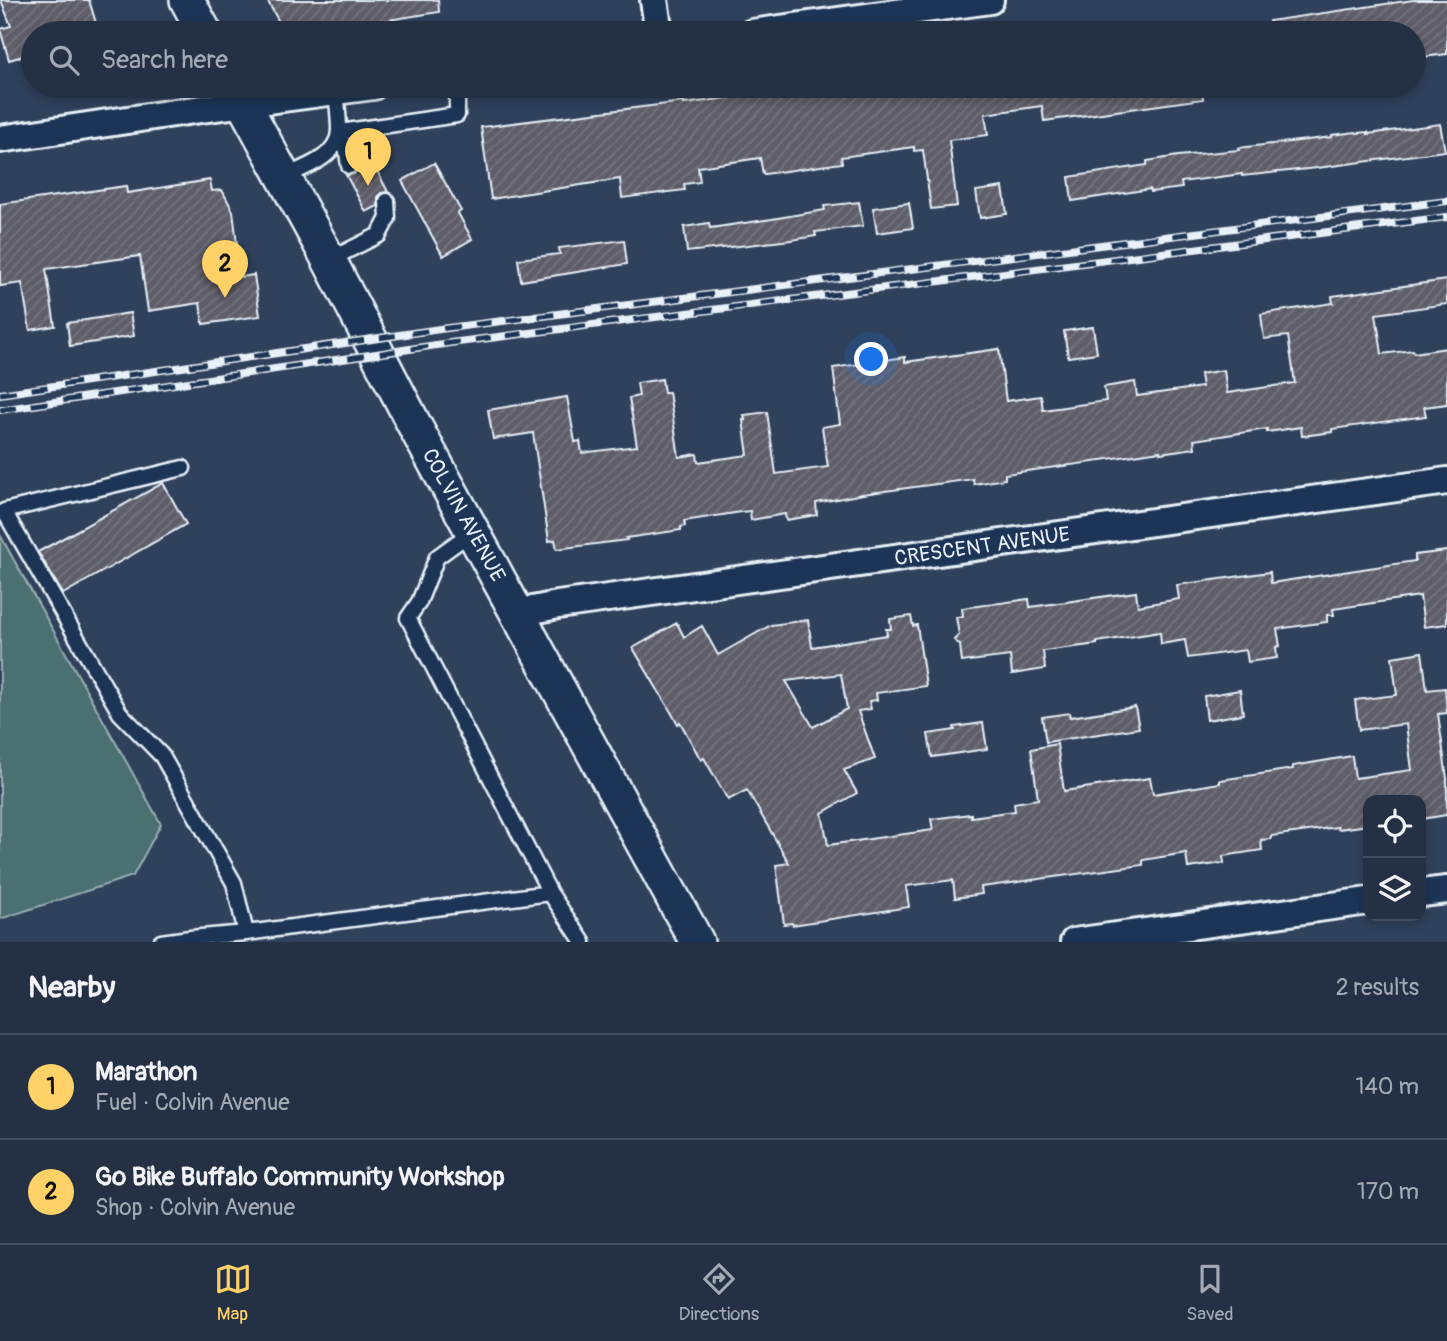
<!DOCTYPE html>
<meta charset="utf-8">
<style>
:root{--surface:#243145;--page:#2c394c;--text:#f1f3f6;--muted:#a3a9b3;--line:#414c5e;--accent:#ffd166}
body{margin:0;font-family:Pangolin,sans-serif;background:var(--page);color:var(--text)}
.controls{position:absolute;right:21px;bottom:21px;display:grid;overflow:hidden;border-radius:14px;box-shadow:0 4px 10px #0003}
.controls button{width:63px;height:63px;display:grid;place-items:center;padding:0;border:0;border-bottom:2px solid var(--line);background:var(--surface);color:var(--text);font:35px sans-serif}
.you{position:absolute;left:872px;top:360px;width:24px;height:24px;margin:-18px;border:5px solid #fff;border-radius:50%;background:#1a73e8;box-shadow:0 0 0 10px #1a73e833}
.badge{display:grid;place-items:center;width:46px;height:46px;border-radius:50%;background:var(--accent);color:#111;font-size:23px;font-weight:700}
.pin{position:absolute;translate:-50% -58px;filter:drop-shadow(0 2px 4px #0008)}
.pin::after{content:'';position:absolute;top:37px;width:24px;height:21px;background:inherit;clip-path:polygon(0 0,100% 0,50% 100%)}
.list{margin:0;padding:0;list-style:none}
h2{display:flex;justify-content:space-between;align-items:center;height:91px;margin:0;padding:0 28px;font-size:30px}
h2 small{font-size:23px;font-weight:400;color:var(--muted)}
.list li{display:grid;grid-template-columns:46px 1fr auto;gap:21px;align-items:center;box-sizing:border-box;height:105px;padding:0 28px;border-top:2px solid var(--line)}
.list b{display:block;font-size:26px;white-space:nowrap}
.list p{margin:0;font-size:23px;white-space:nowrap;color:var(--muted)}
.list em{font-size:23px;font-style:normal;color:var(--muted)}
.icon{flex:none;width:38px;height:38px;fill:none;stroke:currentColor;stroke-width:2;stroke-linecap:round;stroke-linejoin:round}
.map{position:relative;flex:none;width:1447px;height:942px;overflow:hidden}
.search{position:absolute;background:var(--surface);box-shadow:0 4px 10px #0003;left:21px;right:21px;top:21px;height:77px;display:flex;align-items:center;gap:18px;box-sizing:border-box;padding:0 24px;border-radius:38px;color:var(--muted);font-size:26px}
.sheet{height:301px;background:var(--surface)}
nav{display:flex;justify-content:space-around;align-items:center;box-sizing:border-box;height:98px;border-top:2px solid var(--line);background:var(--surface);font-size:19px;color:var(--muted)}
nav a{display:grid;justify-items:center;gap:4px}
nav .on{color:var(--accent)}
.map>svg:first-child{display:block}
.park{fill:#4b6f71;stroke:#9ab0b4;stroke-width:2}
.building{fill:url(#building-hatch);stroke:#e8f1f8;stroke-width:2;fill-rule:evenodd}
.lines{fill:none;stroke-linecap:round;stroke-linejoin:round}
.service-casing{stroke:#e8f1f8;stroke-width:19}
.minor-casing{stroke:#e8f1f8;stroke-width:32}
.tertiary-casing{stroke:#e8f1f8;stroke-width:38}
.service{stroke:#1d3557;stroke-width:14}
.minor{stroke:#1d3557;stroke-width:26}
.tertiary{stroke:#1d3557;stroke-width:33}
.rail-casing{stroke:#e8f1f8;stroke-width:8}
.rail{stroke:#1d3557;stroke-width:5;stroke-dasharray:16;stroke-linecap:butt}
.labels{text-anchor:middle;stroke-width:5;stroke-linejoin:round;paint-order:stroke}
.street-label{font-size:21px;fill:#e8f1f8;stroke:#1d3557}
</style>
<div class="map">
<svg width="1447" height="942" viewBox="0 0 1447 942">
<defs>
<pattern id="building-hatch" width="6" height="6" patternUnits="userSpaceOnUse" patternTransform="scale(1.75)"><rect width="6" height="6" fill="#5e5d69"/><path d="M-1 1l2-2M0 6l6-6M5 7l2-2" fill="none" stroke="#75757f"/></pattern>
</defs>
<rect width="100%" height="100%" fill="#30415c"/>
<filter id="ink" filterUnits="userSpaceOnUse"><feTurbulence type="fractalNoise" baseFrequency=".0143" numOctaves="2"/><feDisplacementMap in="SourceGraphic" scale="14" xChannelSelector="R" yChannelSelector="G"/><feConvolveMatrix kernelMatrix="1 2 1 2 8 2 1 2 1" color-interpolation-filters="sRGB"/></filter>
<g filter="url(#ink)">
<!-- park -->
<path class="park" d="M0 535 161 824 133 876 0 919Z"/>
<!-- building -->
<path class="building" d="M1 0H89L99 33H33V78H32L23 56 9 60 0 29 11 26Z
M267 0H438L439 12 363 24V23L309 30 302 33H285Z
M1413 0H1447V54L1414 58V33H1270L1269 21Z
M798 86H1202L1203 99 1044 121 1042 106 985 114 988 135 949 140 957 206 931 209 923 150 914 151V147L841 157 842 163 765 174H763L760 158 698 167 700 182 684 184 685 190 622 198 620 179 491 199 481 127 601 112 684 102V104L798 88Z
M1440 124 1445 151 1317 168 1242 176V174L1181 182 1182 188 1151 192 1150 189 1072 201 1069 177 1147 165V161L1178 156 1239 150 1238 148 1332 137V135L1356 132 1357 133 1368 132V134Z
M373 163 388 192 381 193 378 197V206L366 212 346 175 354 174 360 165 365 167Z
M434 163 461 211 458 213 472 239 443 256 402 181Z
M210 180 212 191 222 190 233 211 241 277 254 275 260 316 203 324 200 303 148 311 140 256 46 269 55 326 30 330 22 283 0 286V204L126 186 127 193Z
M1003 187 1007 214 980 218 976 191Z
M859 202 863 226 815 232 816 236 791 240 687 252 684 227 709 223 710 228 772 219 825 210 824 206Z
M909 203 913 228 877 233 873 208Z
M624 240 627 264 521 281 518 259 560 254 559 248Z
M1447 280V304L1376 314 1382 354 1413 350 1414 353 1447 348V404L1424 407 1426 416 1332 429V432L1302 436 1301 427 1267 432V429L1194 440 1195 448 1160 453V451L1101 460V461L1005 474V479L974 484 973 479 863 494 816 503 817 515 786 520 785 514 751 520 750 511 741 512 684 521 685 526 681 527V530L626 538 627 540 557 549 555 540 549 541 533 433 493 439 488 410 567 397 575 442 580 441 582 453 637 446 629 398 639 396 637 383 662 379 664 393 669 392 679 457 697 454 698 462 748 455 743 420H745L744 415 767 412 776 474 828 467 822 427 840 424 833 368 905 357V362L999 349 1006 401 1041 396 1043 410 1106 401 1104 387 1135 382 1137 396 1202 387 1200 374 1224 370 1227 393 1295 383 1288 336 1264 339 1261 314 1333 303 1332 296Z
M130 313 134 336 70 346 67 323Z
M1093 327 1097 353 1068 357 1064 331Z
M163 483 186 524 63 594 38 552Z
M1447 551V624L1424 627 1420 596 1333 609 1334 615H1327V622L1277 629 1280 646 1276 647 1277 658 1248 662 1246 650 1188 658 1185 640 1161 644 1160 632 1097 642V644L1043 651 1045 669 1012 674 1010 656 962 662 960 645 954 640 959 635 956 617 963 616 962 608 1029 599 1030 607 1136 592 1138 606 1179 599 1177 585 1270 572 1271 583 1415 561V555Z
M911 616 913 626 917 625 926 686 876 693 877 700 869 701 871 709 858 711 875 759 844 770 857 793 822 813 828 845 933 830 931 819 971 814V817L1015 811 1014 803 1038 799 1031 749 1057 744 1064 791 1150 778 1153 794 1220 783V780L1293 769V766L1352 756 1355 778 1412 770 1406 724 1359 730 1355 700 1397 695 1392 657 1422 652 1427 690 1445 688 1447 713 1438 714 1447 779V815L1421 819V800H1368V825L1338 829V827L1271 836V839L1261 840 1262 850 1223 856 1224 863 1188 868 1186 853 1143 860V865L981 887 982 894 955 898 953 880 906 886 909 907 793 925 792 923 784 924 776 865 789 863 747 790 728 800 704 758 701 760 680 722 678 724 633 648 677 623 684 637 702 626 718 655 771 625 808 620 812 647 887 635 886 629H891L890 619ZM841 674 847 709 813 727 786 681Z
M1240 690 1243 714 1207 720 1204 696Z
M1135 707 1139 728 1046 742 1042 717 1069 713 1070 717Z
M983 723 987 749 932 757 928 734 955 730 954 727Z"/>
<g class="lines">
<defs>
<path id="service" d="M340 132 457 115V86
M349 166 346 145 365 157
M283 177C303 168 339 157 339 130 339 117 337 103 336 91
M329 260 379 235 388 218 387 201
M183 468 4 511 120 713 162 756 234 883 246 933
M473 531 437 557 419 602 408 618 550 893 583 942
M161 942 190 938 246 933 550 893"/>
<path id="minor" d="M654 0 659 33
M752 33 990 0
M0 139 201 109 373 86
M518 613 558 605 1447 481
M1421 893 1447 890
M1074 942 1368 901"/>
<path id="tertiary" d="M187 0 205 33
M234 86 329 260 417 430 697 942"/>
</defs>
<!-- service casing -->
<use href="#service" class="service-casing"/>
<!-- minor casing -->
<use href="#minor" class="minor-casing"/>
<!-- tertiary casing -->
<use href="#tertiary" class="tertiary-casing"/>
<!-- service -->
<use href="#service" class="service"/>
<!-- minor -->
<use href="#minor" class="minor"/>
<!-- tertiary -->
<use href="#tertiary" class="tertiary"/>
<defs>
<path id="rail" d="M0 394 440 329 1447 201
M0 410 450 343 1447 217"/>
</defs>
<!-- rail casing -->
<use href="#rail" class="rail-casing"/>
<!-- rail -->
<use href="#rail" class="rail"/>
</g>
</g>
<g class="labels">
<!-- street labels -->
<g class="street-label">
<text transform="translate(464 515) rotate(61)" y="7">COLVIN AVENUE</text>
<text transform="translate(982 546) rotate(-8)" y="7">CRESCENT AVENUE</text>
</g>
</g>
</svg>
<div class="controls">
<button><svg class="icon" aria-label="locate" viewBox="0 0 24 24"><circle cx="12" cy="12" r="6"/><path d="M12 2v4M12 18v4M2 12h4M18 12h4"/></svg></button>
<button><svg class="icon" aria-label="layers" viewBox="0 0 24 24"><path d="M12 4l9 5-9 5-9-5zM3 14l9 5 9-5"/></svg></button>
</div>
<div class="you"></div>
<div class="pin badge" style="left:368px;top:186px">1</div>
<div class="pin badge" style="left:225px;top:298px">2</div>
<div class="search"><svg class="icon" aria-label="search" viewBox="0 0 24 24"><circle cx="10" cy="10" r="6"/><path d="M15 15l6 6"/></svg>Search here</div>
</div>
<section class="sheet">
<h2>Nearby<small>2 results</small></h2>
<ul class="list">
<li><span class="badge">1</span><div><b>Marathon</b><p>Fuel · Colvin Avenue</p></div><em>140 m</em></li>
<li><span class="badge">2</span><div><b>Go Bike Buffalo Community Workshop</b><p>Shop · Colvin Avenue</p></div><em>170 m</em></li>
</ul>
</section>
<nav>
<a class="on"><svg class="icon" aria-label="map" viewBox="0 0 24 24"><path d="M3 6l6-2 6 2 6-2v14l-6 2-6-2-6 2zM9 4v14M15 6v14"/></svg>Map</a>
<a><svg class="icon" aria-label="directions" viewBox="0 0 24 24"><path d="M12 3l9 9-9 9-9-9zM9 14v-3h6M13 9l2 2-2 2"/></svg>Directions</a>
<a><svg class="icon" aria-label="saved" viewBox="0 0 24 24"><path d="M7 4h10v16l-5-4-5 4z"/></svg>Saved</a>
</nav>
